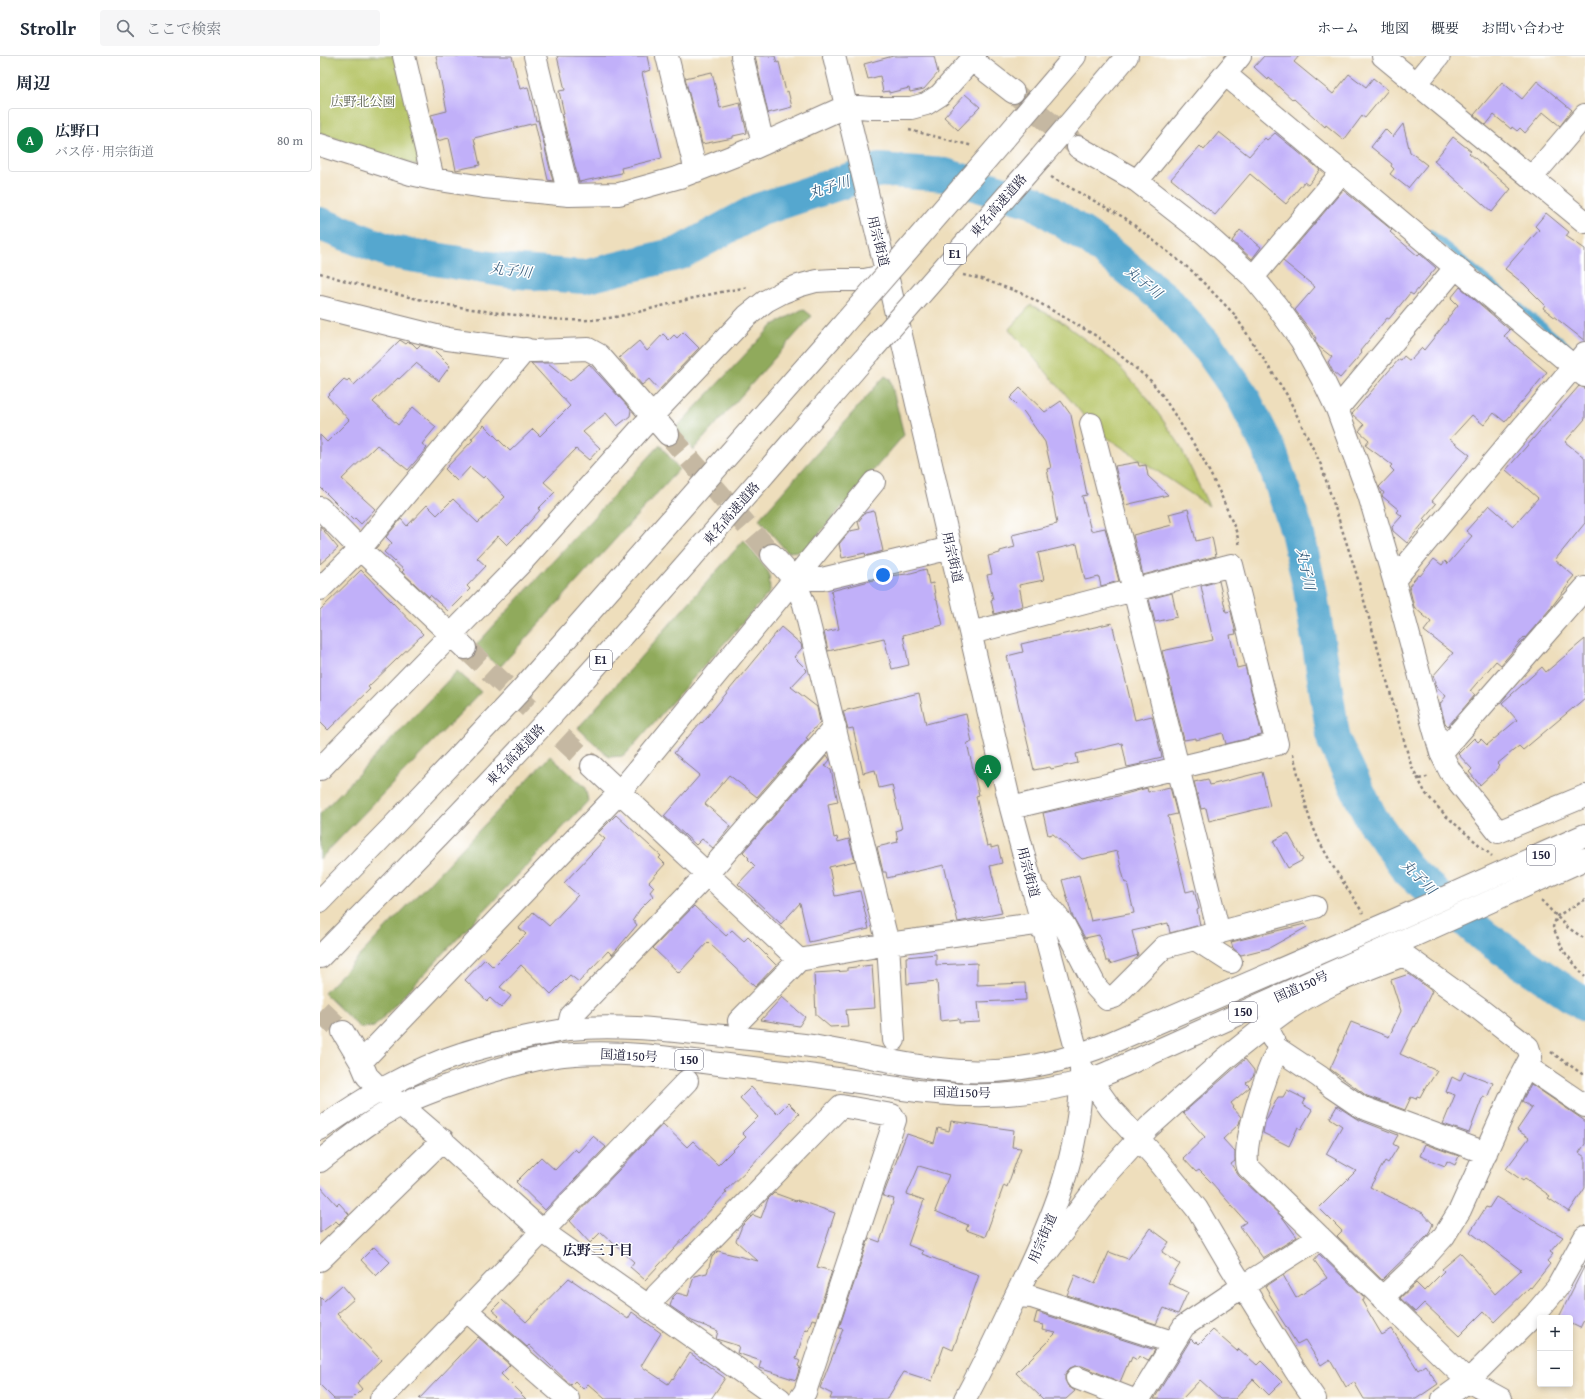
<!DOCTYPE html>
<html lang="ja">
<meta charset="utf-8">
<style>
:root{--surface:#fff;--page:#f6f6f7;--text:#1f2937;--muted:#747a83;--line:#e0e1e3;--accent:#0b8043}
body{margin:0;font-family:"Gentium Book Plus","Noto Serif JP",serif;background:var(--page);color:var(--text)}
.controls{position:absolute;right:12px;bottom:12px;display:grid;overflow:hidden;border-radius:4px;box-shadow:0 2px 6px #0003}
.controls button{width:36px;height:36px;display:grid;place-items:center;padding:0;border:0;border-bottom:1px solid var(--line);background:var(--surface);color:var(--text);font:20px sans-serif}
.you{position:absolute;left:563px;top:519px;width:14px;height:14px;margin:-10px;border:3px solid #fff;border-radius:50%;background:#1a73e8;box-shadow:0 0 0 6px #1a73e833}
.badge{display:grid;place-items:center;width:26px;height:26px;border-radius:50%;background:var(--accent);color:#fff;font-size:13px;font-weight:700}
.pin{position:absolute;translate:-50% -33px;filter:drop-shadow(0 1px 2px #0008)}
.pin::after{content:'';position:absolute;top:21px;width:14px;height:12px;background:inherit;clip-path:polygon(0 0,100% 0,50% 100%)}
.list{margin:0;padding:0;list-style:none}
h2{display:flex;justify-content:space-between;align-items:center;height:52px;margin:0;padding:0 16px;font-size:17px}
h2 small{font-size:13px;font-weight:400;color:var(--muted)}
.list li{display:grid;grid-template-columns:26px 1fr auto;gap:12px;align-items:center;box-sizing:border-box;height:64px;margin:0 8px 8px;padding:0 8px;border:1px solid var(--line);border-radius:4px}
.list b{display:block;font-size:15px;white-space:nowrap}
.list p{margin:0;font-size:13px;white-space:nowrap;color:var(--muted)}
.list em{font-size:13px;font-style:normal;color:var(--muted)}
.icon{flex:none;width:22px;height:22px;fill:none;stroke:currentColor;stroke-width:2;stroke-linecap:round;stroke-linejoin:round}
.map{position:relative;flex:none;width:1265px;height:1343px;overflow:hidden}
header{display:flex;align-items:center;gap:24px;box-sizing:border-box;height:56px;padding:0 20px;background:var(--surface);border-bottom:1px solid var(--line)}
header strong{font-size:19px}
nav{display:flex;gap:22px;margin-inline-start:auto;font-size:14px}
.search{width:280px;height:36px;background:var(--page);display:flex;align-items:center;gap:10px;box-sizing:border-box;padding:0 14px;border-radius:4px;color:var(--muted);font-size:15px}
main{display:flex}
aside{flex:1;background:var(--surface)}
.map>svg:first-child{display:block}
.green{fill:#b6c466;stroke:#6c7350}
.forest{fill:#90aa5b;stroke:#59664b}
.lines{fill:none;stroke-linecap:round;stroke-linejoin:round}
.stream{stroke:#54a7cf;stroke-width:5.5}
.river{stroke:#54a7cf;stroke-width:34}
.building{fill:#c1b0f9}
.minor-tunnel{stroke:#c5b8a2;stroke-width:22;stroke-dasharray:22 11;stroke-linecap:butt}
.minor-casing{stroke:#88807c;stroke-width:24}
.major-casing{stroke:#88807c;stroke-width:24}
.highway-casing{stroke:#88807c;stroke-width:24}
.path{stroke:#88807c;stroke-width:2.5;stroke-dasharray:3 3;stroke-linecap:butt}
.minor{stroke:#fff;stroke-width:22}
.major{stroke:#fff;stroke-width:22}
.highway{stroke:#fff;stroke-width:22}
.highway-bridge-casing{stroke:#88807c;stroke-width:24;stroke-linecap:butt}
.highway-bridge{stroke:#fff;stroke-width:22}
.labels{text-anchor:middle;stroke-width:3;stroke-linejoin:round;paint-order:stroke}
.shield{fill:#fff;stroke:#646476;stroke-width:1}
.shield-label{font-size:12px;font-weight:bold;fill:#22223b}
.park-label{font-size:13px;fill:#565b4a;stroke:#fff}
.street-label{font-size:13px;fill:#22223b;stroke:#fff}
.water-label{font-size:14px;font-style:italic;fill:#385e7e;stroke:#fff}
.neighbourhood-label{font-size:14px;font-weight:bold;fill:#22223b;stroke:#fff}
</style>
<header>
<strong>Strollr</strong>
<div class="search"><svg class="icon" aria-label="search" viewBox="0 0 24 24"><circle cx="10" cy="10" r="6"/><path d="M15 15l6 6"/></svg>ここで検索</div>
<nav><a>ホーム</a><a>地図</a><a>概要</a><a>お問い合わせ</a></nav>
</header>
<main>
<aside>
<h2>周辺<small></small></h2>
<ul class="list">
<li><span class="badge">A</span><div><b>広野口</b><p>バス停 · 用宗街道</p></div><em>80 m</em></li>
</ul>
</aside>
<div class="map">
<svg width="1265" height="1343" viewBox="0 0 1265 1343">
<rect width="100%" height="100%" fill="#fff"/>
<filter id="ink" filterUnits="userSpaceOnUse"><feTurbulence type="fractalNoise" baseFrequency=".025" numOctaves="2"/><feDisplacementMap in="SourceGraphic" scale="8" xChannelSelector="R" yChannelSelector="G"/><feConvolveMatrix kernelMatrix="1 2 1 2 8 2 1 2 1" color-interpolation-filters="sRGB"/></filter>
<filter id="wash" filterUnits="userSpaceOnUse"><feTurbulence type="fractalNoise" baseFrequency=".012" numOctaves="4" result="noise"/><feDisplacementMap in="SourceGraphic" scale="16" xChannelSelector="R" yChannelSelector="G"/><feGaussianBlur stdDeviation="0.9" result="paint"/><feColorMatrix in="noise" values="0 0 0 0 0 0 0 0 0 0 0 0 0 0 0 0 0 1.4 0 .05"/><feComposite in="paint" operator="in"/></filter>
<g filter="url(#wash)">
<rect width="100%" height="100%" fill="#eedebc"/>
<!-- green -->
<path class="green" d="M0 0H76L102 102 96 109 0 77Z
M711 249 739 264 795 306 826 340 858 386 889 450 779 376 771 368 689 273Z"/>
<!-- forest -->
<path class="forest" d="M483 253 492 260 373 394 356 372 453 269Z
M565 320 570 323 584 379 484 495 467 496 439 463Z
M340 389 359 413 179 612 156 589Z
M424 484 449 517 450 536 304 700 289 701 258 672Z
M137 615 161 636 0 803V758Z
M230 700 265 731 268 745 54 971 40 972 4 937Z"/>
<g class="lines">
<!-- stream -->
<path class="stream" d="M1111 176 1258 298"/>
<!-- river -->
<path class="river" d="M0 168 72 196 188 215 264 221 360 197 438 154 559 114 625 119 714 146 772 184 846 244 890 294 923 341 950 395 977 475 990 533 1014 685 1051 762 1089 815 1165 881 1265 949"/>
</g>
<g id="blocks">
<!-- building -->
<path class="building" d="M116 0H192L200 33 208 31 216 65 218 64 233 125 228 124 215 67 154 82 160 109 136 114 129 82 117 85 111 59 127 55Z
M237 0H327L330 14 322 17 342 102 301 112 302 117 259 126 242 59 244 58 239 35 245 34Z
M435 0H455L457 7 459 6 466 36 468 35 472 51 448 57Z
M573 0H614L618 17 604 33 590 36 589 32 569 37V35L563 36 560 20 548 23 544 8Z
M944 0H979L974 6 1013 38 1029 18 1046 31 1053 22 1068 34 1045 62 1042 60 1024 84 1006 69 1005 71 974 43 973 44 949 22 948 24 934 11Z
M392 16 400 52 420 47 427 77 413 80V82L382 88 365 22Z
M1217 25 1252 54 1240 70 1223 56 1205 77 1200 72 1197 75 1192 71 1191 73 1174 59 1166 69 1154 59 1182 26 1202 43Z
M645 38 660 51 638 74 624 61Z
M1083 68 1090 96 1107 109 1088 132 1070 118 1074 113 1071 110 1072 108 1051 91 1065 73 1073 81Z
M899 76 929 100 945 82 947 84 955 77 1000 114 988 129 984 126 966 148 930 118 895 159 851 123 880 90 884 94Z
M1133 81 1151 95 1149 97 1191 133 1172 156 1114 105Z
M1023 134 1072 174 1070 176 1098 200 1100 198 1116 212 1093 239 1090 237 1069 263 1067 262 1040 295 1042 297 1020 322 1013 316 1008 306 1012 301 998 290 995 284 996 282 975 254 995 231 963 205Z
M1226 157 1249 176 1246 180 1265 193V285L1223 252 1225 249 1204 228 1185 213 1219 174 1215 170Z
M920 174 941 191 932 203 912 185Z
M1140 231 1190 274 1184 280 1227 316 1185 366 1174 357 1164 369 1152 359 1130 383 1150 399 1112 445 1116 448 1103 463 1105 465 1087 487 1073 475 1072 471 1082 460 1077 456 1079 454 1062 440 1064 437 1059 431 1074 415 1070 411 1072 409 1045 389 1049 384 1039 375 1044 369 1032 358 1079 303 1081 304 1084 300 1090 305 1102 292 1104 294 1128 264 1127 263 1138 249 1131 242Z
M363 276 379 292 339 334 329 323 322 329 299 302 319 285 327 295 343 278 349 284 354 279 357 282Z
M80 284 86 288 88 286 92 287 97 292 100 289 112 292 130 310 119 325 96 307 79 323 78 322 53 346 78 369 93 351 116 371 102 388 107 392 88 414 57 389 22 423 55 453 41 468 35 462 33 464 0 431V379L7 386 29 364 7 340 24 323 27 325 29 323 34 329Z
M211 307H228L250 325 269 308 311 354 310 360 297 370 286 357 263 376 280 392 269 404 256 393 224 426 235 436 218 453 220 454 204 472 187 489 178 480 157 502 166 510 147 530 150 533 128 555 110 539 109 541 82 516 84 514 64 496 72 487 66 481 81 463 87 470 107 449 117 459 133 443 158 467 185 441 165 420 163 422 150 411 137 425 125 413 153 384 151 383 164 369 190 395 213 373 220 380 250 350Z
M1259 330 1265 332V363L1245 386 1265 402V467L1235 504 1254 520 1248 527 1249 528 1230 553 1205 582 1204 581 1181 609 1176 605 1150 635 1155 639 1128 670 1125 667 1120 648 1126 640 1116 631 1115 628 1116 626 1113 620 1133 597 1104 575 1111 566 1094 551 1089 530 1098 519 1100 520 1114 503 1122 509 1125 505 1128 508 1152 480 1146 475 1169 449 1193 470 1218 442 1186 414Z
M700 332 725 356 741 345 751 359 767 439 762 440 771 475 785 472 799 525 781 530 779 521 765 524 757 488 718 497 724 524 699 529 703 550 674 558 671 544 673 543 667 519 672 518 668 500 680 497V495L695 491 692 479 737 468 727 413 731 412 725 386 704 356 690 342Z
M818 406 819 410 826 409 828 420 848 439 805 449 795 410Z
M868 453 876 485 892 481 896 500 823 519 813 479 852 469 849 458Z
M554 455 563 495 546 500 545 497 522 502 519 488 530 475 540 473 538 466 545 457Z
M0 470 18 492 0 508Z
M606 513 609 528 613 527 616 544H617L623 569 583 579 589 609 572 613 564 582 508 595 504 576 519 573 511 535 569 520 587 518Z
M41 514 103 578 48 631 50 633 8 674 0 666V554Z
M899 525 906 556 911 555 916 578 910 579 917 612 925 610 942 679 906 688 903 677 876 684V682L864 684 842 595 893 584 881 530Z
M852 537 857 561 835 566 829 543Z
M792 567 815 664 832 660 842 701 821 706V708L807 711 802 687 756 698 758 707 731 713 730 711 714 714 687 600 703 596 701 588Z
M461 571 481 588 482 592 474 601 487 614 471 631 497 651 500 666 486 682 488 683 437 741 409 719 385 748 411 770 393 792 382 783 376 789 344 760 380 719 354 697 381 666 382 667Z
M1265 583V642L1203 694 1199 690 1177 708 1179 710 1176 714 1160 729 1149 716 1152 713 1138 698 1154 682 1158 686 1161 683 1167 689 1197 664 1182 647 1222 611 1226 616Z
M599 637 606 668 646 658 652 686 647 687 659 739 656 740 667 790 671 789V792L678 790 682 807 670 810 682 857 638 866 624 809 567 822 566 816H563L557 791 578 786 576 775 582 773 572 729 559 732 555 714 543 717 533 672 528 673 523 655Z
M507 699 510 704 505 710 511 714 518 746 508 748 514 782 517 781 518 786 529 783 535 805 509 811 515 840 540 835 549 873 489 886 480 847 461 868 418 828 435 810 428 803 429 802 423 796Z
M942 716 950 750 889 765 886 752 881 753 874 726 888 723 890 729Z
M850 731 857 758 848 760 866 836 874 834 879 853 877 854 880 869 850 877 848 867 812 875 818 899 790 908 789 905H786L779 879 765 882 752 859 742 824 759 819 771 865 814 857 807 826 805 827 797 795 762 803 733 778 728 779 723 757 780 744V745L827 732 828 736Z
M296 759 341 800 339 802 345 808 329 826 334 831 330 836 333 840 320 853 313 864 317 869 292 899 288 895 259 926 250 919 231 938 201 909 180 931 191 940 181 952 170 942 167 945 145 924 165 903 173 911 206 878 199 872 213 856 229 870 258 839 244 827 285 783 278 777Z
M968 777 983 804 968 812 953 785Z
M374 850 406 880 412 874 424 885 428 881 456 909 435 931 388 886 359 917 333 892Z
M985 868 987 871 949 892 921 899 913 892 911 886Z
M616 898V909L657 907V929L705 927 706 944 658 946 660 966 639 967V963L620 965 617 925 587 928 586 901Z
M552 909 555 952 526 954 528 970 510 971 496 959 494 917 527 915V912Z
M1089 918 1112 935 1095 971 1094 970 1080 998 1117 1015 1108 1029 1107 1028 1100 1041 1097 1040 1096 1043 1091 1041 1085 1054 1047 1040 1010 1013 1031 966 1069 981 1081 955 1071 924Z
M462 941 485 961 479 970 441 964Z
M925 1003 934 1014V1018L933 1021 926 1027 930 1031 911 1047 914 1051 913 1052 921 1061 919 1068 903 1083 915 1096V1105L911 1108 919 1120 963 1162 977 1181 943 1202 920 1170 926 1166 891 1126 879 1114 876 1116 863 1102 885 1081 863 1057Z
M1144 1016 1173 1027 1167 1042 1163 1040 1149 1077 1123 1068 1135 1039 1126 1036 1132 1021 1140 1025Z
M1211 1028 1265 1065V1088L1259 1097 1265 1101V1132L1249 1156 1228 1142 1230 1140 1205 1122 1203 1125 1186 1113 1209 1082 1197 1074 1212 1052 1202 1045Z
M431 1031 457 1058 468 1047 479 1058 430 1111 405 1135 407 1136 325 1224 310 1211 314 1206 281 1176 270 1187 250 1165 343 1068 367 1091 373 1085 398 1109 426 1081 422 1077 438 1061 420 1042Z
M967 1034 985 1043 982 1048 992 1054 981 1073 978 1071 969 1090 943 1077 945 1066 958 1041H963Z
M1017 1050 1037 1063 1078 1079 1073 1088 1078 1091 1068 1107 1065 1105 1050 1131 1103 1157 1113 1168 1108 1179 1062 1224 1017 1180 1022 1175 999 1152 1036 1115 1006 1098 1022 1070 1010 1062Z
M631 1065 694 1074 692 1091 701 1092 687 1131 684 1129 665 1181 646 1174 648 1169 615 1155 629 1119 599 1110 587 1138 604 1144 588 1189 603 1195 602 1198 659 1219 633 1294 624 1290 612 1325 584 1316 567 1343H510L512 1338 500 1332 523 1273 519 1272 549 1182 560 1186 574 1143 563 1140 585 1082 587 1078 614 1087 618 1072 629 1075Z
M273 1080 286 1091 225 1154 196 1126 221 1101 235 1114 255 1093 258 1096Z
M1105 1088 1139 1100 1135 1109 1127 1105 1125 1110 1100 1100Z
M0 1130 17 1149 19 1147 29 1158 19 1168 16 1165 0 1177Z
M454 1137 476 1145 477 1144 486 1147 515 1157 497 1211 512 1215 496 1264 492 1263 488 1274 485 1273 476 1303 480 1305 478 1310 480 1311 476 1324 439 1312 441 1305 417 1297 419 1290 396 1283 398 1275 372 1265 350 1250 353 1241 357 1237 368 1240 374 1220 387 1217 392 1201 398 1195 438 1205 416 1185 422 1170 433 1159 441 1162 448 1143Z
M1176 1141 1243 1181 1230 1196 1233 1198 1227 1205 1230 1208 1211 1232 1210 1231 1174 1266 1164 1255 1139 1280 1104 1247 1095 1256 1080 1242 1096 1227 1104 1235 1124 1215 1122 1213 1141 1197 1154 1211 1153 1212 1175 1238 1201 1214 1150 1176 1166 1151 1169 1152Z
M830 1172 849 1186 842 1196 860 1208 848 1227 868 1236 858 1258 844 1252 836 1268 747 1239 755 1219 775 1228 789 1196 808 1203Z
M54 1191 70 1206 56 1220 41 1204Z
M999 1198 1044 1241V1244L1042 1245 1062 1279 1072 1273 1098 1314 1105 1309 1118 1328 1096 1343H1044L1034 1326 1026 1331 1010 1303 1001 1309 985 1284 977 1288 956 1255 959 1254 945 1231 963 1219 976 1242 1007 1222 994 1204Z
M1265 1209V1262L1260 1272 1250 1267V1262L1239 1261Z
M249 1222 308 1263 312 1256 341 1277 321 1310 348 1328 352 1322 353 1323 370 1297 405 1322 391 1343H285L268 1328 263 1333 255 1325 251 1329 209 1289 207 1291 176 1263 179 1260 172 1254 182 1244 206 1266Z
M22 1229 34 1243 17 1258 61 1304 37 1327 42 1333 32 1343H14L0 1329V1241L4 1245Z
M717 1256 835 1294 828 1305 819 1300 817 1304 812 1301 810 1306 809 1305 800 1326 762 1310H755L750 1312 745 1318V1324L748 1330 755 1335 746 1343H723L696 1317 736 1277 722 1274 723 1269 714 1267Z
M893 1274 917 1295 919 1293 937 1309 941 1305 962 1326 949 1339 933 1323 915 1343H901L880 1324 862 1343H834L871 1283 875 1287 876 1285 879 1288Z
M158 1281 190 1309 181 1318 206 1343H99Z"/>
</g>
</g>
<g filter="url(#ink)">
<use href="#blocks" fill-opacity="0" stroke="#88807c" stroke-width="1"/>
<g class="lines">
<!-- minor-tunnel -->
<path class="minor-tunnel" d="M693 36 756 89
M348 378 452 499
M145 592 272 710
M0 954 23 976"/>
<defs>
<path id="minor" d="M84 0 113 123
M215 0 249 139
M347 0 376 115
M422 0 443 88
M514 0 567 219 691 752 761 1011 791 1053 836 1102 877 1153 911 1211 975 1314 995 1343
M1063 0 1265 166
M652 4 693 36
M905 18 1265 320
M1096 28 1119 0
M0 89 91 118 113 123 164 131 249 139 299 138 360 121 434 92 527 50 551 52H591L606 48 620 39 655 0
M758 91 817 125 885 178 933 221 956 249 981 284 1004 326 1017 353 1049 439 1074 524 1114 673 1121 697 1130 715 1178 776 1265 740
M1212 121 1265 59
M817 125 920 0
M933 221 1022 116
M0 251 128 283 214 295 268 293 279 299 348 378
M1017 353 1136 211
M771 368 814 534 899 877
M0 452 40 493 145 592
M452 499 474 523
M1074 524 1265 297
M0 533 40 493 206 293
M651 577 814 534 912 509 957 688 691 752
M1121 697 1265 532
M272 710 479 904 568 888 723 867
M0 713 201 507 332 360 427 260 446 245 463 236 478 230 496 225 514 224H545L567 219
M717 836 744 869 776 931 787 943 794 941 844 891 995 851
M875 883 911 906
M419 965 479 904
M946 970C986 936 1035 917 1084 899L1158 952 1208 991 1211 1001 1196 1029 1140 1154 1124 1180 1105 1201 1062 1242
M248 973 251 960 388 817 515 671
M23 976 41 1006 47 1020 61 1034 81 1049 117 1080 222 1175 460 1343
M574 984 568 888 484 548 474 523H502L631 492
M41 1006 299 737 554 426
M1206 1010 1265 1050
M1166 1097 1041 1051 1013 1032 1000 1021 958 993C947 1015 921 1089 928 1111L1148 1325 1214 1259 1237 1232 1265 1181
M0 1204 123 1084
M710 1214 728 1195 789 1115 829 1071 906 1002 946 970 953 983
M696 1240 712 1241 852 1286
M329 1251 337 1239 521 1050 572 1059 575 1064 485 1336 480 1343
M146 1254 248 1343
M757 1322 811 1343
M61 1343 367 1025
M819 1343 864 1270 923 1230 1000 1181
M1123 1343 1148 1325 1181 1343"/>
<path id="major" d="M645 1343C662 1312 677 1280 692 1248 729 1172 763 1096 761 1011"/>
<path id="highway" d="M684 83 755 0
M721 101 807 0
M0 845 74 769 202 633 521 271
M0 901C78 822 155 743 230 661 339 542 444 418 550 296
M0 1073C43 1043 90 1014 141 998 164 990 188 985 212 980 224 978 237 975 249 973 301 968 353 975 404 980 435 984 467 986 498 991 538 998 579 1008 619 1013 677 1021 735 1009 788 988L1068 867 1265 779
M0 1105C26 1085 52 1063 81 1049 104 1037 127 1030 151 1022 185 1011 220 1000 255 998 301 995 346 1001 391 1007 441 1013 490 1019 539 1026 565 1030 591 1035 617 1037 664 1042 715 1038 761 1026 771 1024 782 1019 792 1015L1265 803"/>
</defs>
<!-- minor casing -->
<use href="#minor" class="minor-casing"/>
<!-- major casing -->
<use href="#major" class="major-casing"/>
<!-- highway casing -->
<use href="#highway" class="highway-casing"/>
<!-- path -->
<path class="path" d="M589 74 653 90
M731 121 805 162 872 215 914 258 967 339 1001 409 1035 513 1091 709 1106 738 1126 760 1172 800
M0 217C66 238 136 253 205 260 230 263 256 266 281 263 307 260 332 252 358 246 381 240 405 235 429 231
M643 219 662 223 704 238 778 281 831 325 842 339 882 401 901 439 916 475 920 490
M973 698 989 761 999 785 1014 812 1043 857
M1099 723 1110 720
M1221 844 1247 871 1265 883
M1265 844 1237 860 1233 871 1243 894 1265 921
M1231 996 1265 1020"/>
<!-- minor -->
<use href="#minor" class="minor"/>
<!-- major -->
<use href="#major" class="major"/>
<!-- highway -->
<use href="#highway" class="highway"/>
<defs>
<path id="highway-bridge" d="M521 271 684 83
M550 296 721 101"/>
</defs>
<!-- highway-bridge casing -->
<use href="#highway-bridge" class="highway-bridge-casing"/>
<!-- highway-bridge -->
<use href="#highway-bridge" class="highway-bridge"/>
</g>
</g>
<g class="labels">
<!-- shield labels -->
<g class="shield">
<rect x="624" y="188" width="22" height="20" rx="3"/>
<rect x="270" y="594" width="22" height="20" rx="3"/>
<rect x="1207" y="789" width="28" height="20" rx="3"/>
<rect x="909" y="946" width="28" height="20" rx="3"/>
<rect x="355" y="994" width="28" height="20" rx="3"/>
</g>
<g class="shield-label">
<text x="635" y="202">E1</text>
<text x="281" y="608">E1</text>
<text x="1221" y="803">150</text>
<text x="923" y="960">150</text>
<text x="369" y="1008">150</text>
</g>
<!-- park labels -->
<g class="park-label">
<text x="43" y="50">広野北公園</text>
</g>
<!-- street labels -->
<g class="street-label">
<text transform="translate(678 149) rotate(-49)" y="5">東名高速道路</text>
<text transform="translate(559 185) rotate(76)" y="5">用宗街道</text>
<text transform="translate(411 457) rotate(-49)" y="5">東名高速道路</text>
<text transform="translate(633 501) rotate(77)" y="5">用宗街道</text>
<text transform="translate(195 698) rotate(-47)" y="5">東名高速道路</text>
<text transform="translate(709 816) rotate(75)" y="5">用宗街道</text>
<text transform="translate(981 930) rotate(-24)" y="5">国道150号</text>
<text transform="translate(309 999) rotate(3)" y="5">国道150号</text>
<text transform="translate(642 1036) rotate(1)" y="5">国道150号</text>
<text transform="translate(722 1182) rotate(-67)" y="5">用宗街道</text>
</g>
<!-- water labels -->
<g class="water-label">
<text transform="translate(509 131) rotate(-18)" y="5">丸子川</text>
<text transform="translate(191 214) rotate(7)" y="5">丸子川</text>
<text transform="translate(824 226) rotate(39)" y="5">丸子川</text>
<text transform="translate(986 513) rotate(78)" y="5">丸子川</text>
<text transform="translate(1099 821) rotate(45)" y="5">丸子川</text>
</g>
<!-- neighbourhood labels -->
<g class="neighbourhood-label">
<text x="278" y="1199">広野三丁目</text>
</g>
</g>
</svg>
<div class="controls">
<button>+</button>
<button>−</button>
</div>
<div class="you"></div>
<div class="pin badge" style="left:668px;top:732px">A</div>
</div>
</main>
